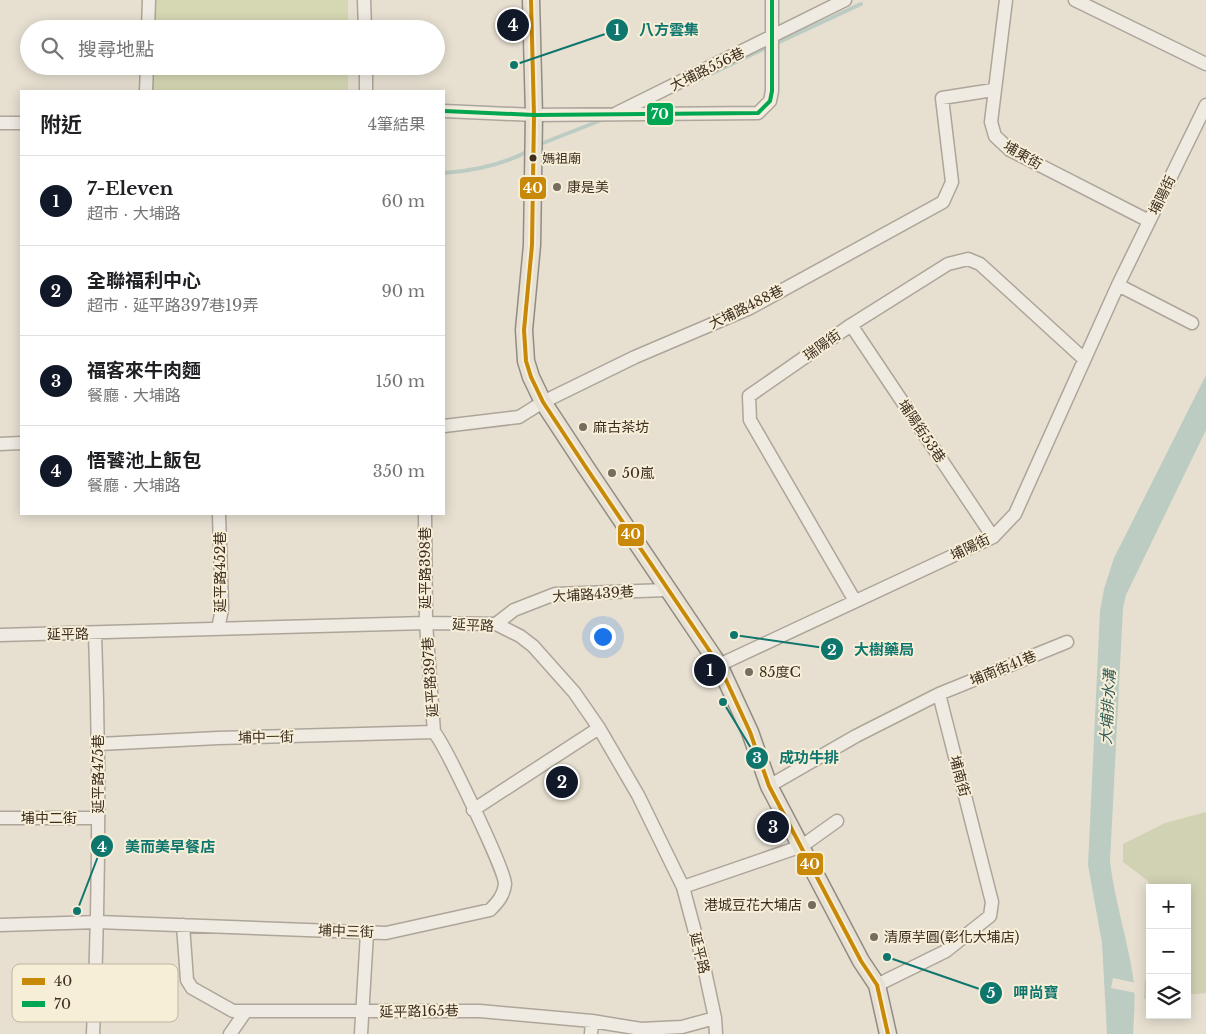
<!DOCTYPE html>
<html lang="zh-TW">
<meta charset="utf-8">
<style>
:root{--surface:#fff;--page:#f2f2f2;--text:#202124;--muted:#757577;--line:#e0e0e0;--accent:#111827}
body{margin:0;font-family:"Libre Baskerville","Noto Sans TC",serif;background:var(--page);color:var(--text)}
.controls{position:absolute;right:15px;bottom:15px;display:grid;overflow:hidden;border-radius:0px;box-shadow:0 2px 12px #0003}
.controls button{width:45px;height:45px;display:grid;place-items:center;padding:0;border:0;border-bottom:1px solid var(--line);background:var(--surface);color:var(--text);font:25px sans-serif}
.you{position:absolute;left:602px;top:636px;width:18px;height:18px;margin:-12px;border:4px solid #fff;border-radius:50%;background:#1a73e8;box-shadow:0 0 0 8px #1a73e833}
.badge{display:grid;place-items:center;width:32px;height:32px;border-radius:50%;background:var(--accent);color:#fff;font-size:16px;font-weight:700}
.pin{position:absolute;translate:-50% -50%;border:2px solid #fff;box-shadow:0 1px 5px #0006}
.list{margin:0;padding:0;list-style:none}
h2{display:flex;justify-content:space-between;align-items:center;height:65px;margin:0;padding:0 20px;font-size:21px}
h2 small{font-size:16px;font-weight:400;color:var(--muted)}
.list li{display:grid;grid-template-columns:32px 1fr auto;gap:15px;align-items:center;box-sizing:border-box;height:90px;padding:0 20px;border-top:1px solid var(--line)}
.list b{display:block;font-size:19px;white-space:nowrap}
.list p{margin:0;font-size:16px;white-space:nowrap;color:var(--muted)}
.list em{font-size:16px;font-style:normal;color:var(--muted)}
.icon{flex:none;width:28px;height:28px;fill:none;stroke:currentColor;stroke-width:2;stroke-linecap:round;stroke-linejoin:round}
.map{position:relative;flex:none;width:1206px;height:1034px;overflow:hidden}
.search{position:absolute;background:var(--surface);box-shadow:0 2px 12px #0003;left:20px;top:20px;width:425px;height:55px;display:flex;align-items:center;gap:12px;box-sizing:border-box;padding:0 18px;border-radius:28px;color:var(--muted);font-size:19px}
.panel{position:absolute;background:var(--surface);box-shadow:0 2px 12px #0003;left:20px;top:90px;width:425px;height:425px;border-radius:0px}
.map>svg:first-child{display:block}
.green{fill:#d6d7b3}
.cemetery{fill:#d1d1b3}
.water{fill:#bcccc2}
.pier{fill:#e7e0d1}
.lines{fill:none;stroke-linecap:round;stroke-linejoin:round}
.stream{stroke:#bcccc2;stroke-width:4}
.minor-casing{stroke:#ada599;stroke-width:15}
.major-casing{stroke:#928b80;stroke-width:19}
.minor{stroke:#efebe3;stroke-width:12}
.major{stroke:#e6e1d4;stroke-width:16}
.bus-1-casing{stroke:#f7eed8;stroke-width:8}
.bus-2-casing{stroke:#f7eed8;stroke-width:8}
.bus-1{stroke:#c88808;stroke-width:4}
.bus-2{stroke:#00a651;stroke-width:4}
.bus-dot{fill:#3d2e20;stroke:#f7eed8;stroke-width:2}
.poi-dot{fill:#786c5e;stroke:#f7eed8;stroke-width:2}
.labels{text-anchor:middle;stroke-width:4;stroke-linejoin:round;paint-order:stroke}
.bus-label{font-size:13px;fill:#3d2e20;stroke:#f7eed8;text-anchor:start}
.street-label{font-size:14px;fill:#3d2e20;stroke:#f7eed8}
.poi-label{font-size:14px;fill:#3d2e20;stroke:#f7eed8;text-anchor:start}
.water-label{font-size:15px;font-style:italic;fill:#2f5d5a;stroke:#f7eed8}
.key{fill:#f7eed8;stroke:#bfb4a1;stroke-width:1}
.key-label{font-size:14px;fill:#3d2e20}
.leader{fill:none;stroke:#0f766e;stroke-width:2}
.callout-dot{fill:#0f766e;stroke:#f7eed8;stroke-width:2}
.mark-label{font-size:15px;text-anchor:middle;font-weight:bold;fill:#fff}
.callout-label{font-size:15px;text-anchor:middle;font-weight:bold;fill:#0f766e;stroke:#f7eed8;stroke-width:4;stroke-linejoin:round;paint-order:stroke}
.line-badge{stroke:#f7eed8;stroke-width:2}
.badge-label{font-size:14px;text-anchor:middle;font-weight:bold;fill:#fff}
</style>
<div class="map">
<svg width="1206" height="1034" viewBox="0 0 1206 1034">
<rect width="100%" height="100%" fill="#e7e0d1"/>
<!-- green -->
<path class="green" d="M154 0H348V29H153Z
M151 66H348V91H150Z"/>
<!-- cemetery -->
<path class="cemetery" d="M1206 812V993L1187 995V888L1150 889 1148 881 1123 862V844L1165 823Z
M1150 975V999H1144L1145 980Z"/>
<!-- water -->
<path class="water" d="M1206 375V430L1126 595 1123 608 1110 862C1115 901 1127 938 1133 976 1136 995 1134 1015 1133 1034H1107L1102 943 1088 865 1100 611 1104 589 1114 558Z"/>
<!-- pier -->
<path class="pier" d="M1113 978 1136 983V993L1111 988Z"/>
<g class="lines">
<!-- stream -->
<path class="stream" d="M775 44 861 4
M698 80 768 47
M538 145 604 119
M444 173C472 171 503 165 528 151"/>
<defs>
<path id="minor" d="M364 0 365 29
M1006 0 991 122 995 136 1010 150 1149 221
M1075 0 1206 64
M148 29 149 0
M366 66V91
M146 91 147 66
M444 111 534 115 758 113 770 101 772 91V0
M617 113 845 0
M0 123H21
M1118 285 1192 323
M851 325 993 537
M444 426 519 417 543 402 635 357 750 308 943 202 952 182 942 98 993 90
M0 444 21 443
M425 514 426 623 434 732
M855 601 750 420 749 396 851 325 948 264 968 259 980 264 1084 359
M496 624 514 610 555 594 667 590
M218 629 222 609 219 514
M0 635 426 623 496 624 520 636 533 646 574 692 599 728 638 795 683 887 703 962 715 1018 716 1034
M719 665 993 537 1015 514 1118 285 1206 105
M99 744 218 738 434 732
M769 786 856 736 939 694 1067 642
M473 810 599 728
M0 818H98
M683 887 802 846 837 821
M0 925 98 922 386 933 490 910C498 902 504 895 505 884 505 870 445 745 434 732
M183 925 187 980 192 988 233 1011H480L592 1021 641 1029 682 1027 715 1018
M877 985 946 951 990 916 992 902 939 694
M93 1034C99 901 100 767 95 634
M230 1034 246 1011
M361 1034 367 933
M591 1034 592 1021"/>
<path id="major" d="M531 0 534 115 532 245 524 330 526 361 531 377 543 402 585 466 719 665 750 732 769 786 861 961 877 985 888 1034"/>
</defs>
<!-- minor casing -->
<use href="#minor" class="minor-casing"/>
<!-- major casing -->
<use href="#major" class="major-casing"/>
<!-- minor -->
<use href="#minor" class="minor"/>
<!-- major -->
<use href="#major" class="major"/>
<defs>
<path id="bus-1" d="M531 0 534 115 532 245 524 330 526 361 531 377 543 402 585 466 719 665 750 732 769 786 861 961 877 985 888 1034"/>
<path id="bus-2" d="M444 111 534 115 758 113 770 101 772 91V0"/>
</defs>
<!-- bus-1 casing -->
<use href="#bus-1" class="bus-1-casing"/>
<!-- bus-2 casing -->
<use href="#bus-2" class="bus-2-casing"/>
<!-- bus-1 -->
<use href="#bus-1" class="bus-1"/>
<!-- bus-2 -->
<use href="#bus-2" class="bus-2"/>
</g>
<!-- markers -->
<circle class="bus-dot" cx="533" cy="158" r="4.5"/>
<g class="poi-dot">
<circle cx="557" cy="187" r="5"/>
<circle cx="583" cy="427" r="5"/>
<circle cx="612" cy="473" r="5"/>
<circle cx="749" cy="672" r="5"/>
<circle cx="812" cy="905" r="5"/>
<circle cx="874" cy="937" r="5"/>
</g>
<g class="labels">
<!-- bus labels -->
<g class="bus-label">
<text x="542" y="163">媽祖廟</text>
</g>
<!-- street labels -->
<g class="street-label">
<text transform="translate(707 69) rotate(-26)" y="5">大埔路556巷</text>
<text transform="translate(1023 155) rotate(30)" y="5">埔東街</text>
<text transform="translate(1162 195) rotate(-64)" y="5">埔陽街</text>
<text transform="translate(746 307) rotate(-26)" y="5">大埔路488巷</text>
<text transform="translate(822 345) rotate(-35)" y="5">瑞陽街</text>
<text transform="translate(922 431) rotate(56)" y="5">埔陽街53巷</text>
<text transform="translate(970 547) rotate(-26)" y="5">埔陽街</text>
<text transform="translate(425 568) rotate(-90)" y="5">延平路398巷</text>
<text transform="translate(220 572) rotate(-90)" y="5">延平路452巷</text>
<text transform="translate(593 594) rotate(-4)" y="5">大埔路439巷</text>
<text transform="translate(473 625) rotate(3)" y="5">延平路</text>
<text transform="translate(68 634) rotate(-1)" y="5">延平路</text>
<text transform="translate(1003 668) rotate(-22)" y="5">埔南街41巷</text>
<text transform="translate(430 677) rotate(-94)" y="5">延平路397巷</text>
<text transform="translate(266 737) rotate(-1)" y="5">埔中一街</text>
<text transform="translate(98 774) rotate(-90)" y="5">延平路475巷</text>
<text transform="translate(960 776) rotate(75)" y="5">埔南街</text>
<text x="49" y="823">埔中二街</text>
<text transform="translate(346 931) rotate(2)" y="5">埔中三街</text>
<text transform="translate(700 953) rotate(76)" y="5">延平路</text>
<text transform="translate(419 1011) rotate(-1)" y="5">延平路165巷</text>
</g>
<!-- poi labels -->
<g class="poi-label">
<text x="567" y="192">康是美</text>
<text x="593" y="432">麻古茶坊</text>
<text x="622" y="478">50嵐</text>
<text x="759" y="677">85度C</text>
<text x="802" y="910" text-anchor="end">港城豆花大埔店</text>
<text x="884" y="942">清原芋圓(彰化大埔店)</text>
</g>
<!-- water labels -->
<g class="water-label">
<text transform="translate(1108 707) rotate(-87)" y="5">大埔排水溝</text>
</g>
</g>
<!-- legend -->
<rect x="12" y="964" width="166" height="58" rx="8" class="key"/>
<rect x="22" y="978" width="23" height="7" fill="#c88808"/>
<rect x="22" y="1001" width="23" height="6" fill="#00a651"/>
<g class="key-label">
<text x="54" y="986">40</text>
<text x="54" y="1009">70</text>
</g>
<!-- callouts -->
<path class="leader" d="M514 65L617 30M734 635L832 649M723 702L757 758M77 911L102 846M887 957L991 993"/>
<g class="callout-dot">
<circle cx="514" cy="65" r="5"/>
<circle cx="734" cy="635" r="5"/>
<circle cx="723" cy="702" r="5"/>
<circle cx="77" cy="911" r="5"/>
<circle cx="887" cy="957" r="5"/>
<circle cx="617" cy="30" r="12"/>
<circle cx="832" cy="649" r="12"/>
<circle cx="757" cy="758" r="12"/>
<circle cx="102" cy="846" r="12"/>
<circle cx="991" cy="993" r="12"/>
</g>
<g class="mark-label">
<text x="617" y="35">1</text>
<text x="832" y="655">2</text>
<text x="757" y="763">3</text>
<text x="102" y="852">4</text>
<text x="991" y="998">5</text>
</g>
<g class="callout-label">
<text x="669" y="35">八方雲集</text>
<text x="884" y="655">大樹藥局</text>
<text x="809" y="763">成功牛排</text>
<text x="170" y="852">美而美早餐店</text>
<text x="1036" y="998">呷尚寶</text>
</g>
<g class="line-badge">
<rect x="646" y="102" width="28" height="24" rx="5" fill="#00a651"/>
<rect x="519" y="176" width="28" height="24" rx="5" fill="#c88808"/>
<rect x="617" y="523" width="28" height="24" rx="5" fill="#c88808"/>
<rect x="796" y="852" width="28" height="24" rx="5" fill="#c88808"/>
</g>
<g class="badge-label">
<text x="660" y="119">70</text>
<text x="533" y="193">40</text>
<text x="631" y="539">40</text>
<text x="810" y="869">40</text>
</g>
</svg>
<div class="controls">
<button>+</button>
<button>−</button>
<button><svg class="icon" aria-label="layers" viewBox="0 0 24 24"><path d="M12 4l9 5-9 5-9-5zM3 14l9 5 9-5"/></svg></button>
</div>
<div class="you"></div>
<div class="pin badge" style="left:710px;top:670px">1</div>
<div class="pin badge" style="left:562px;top:782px">2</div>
<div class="pin badge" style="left:773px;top:827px">3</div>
<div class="pin badge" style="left:513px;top:25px">4</div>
<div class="search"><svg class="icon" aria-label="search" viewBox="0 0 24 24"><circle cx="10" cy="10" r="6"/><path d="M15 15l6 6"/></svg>搜尋地點</div>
<section class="panel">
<h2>附近<small>4筆結果</small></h2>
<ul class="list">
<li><span class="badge">1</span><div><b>7-Eleven</b><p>超市 · 大埔路</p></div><em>60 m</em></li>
<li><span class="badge">2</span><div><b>全聯福利中心</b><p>超市 · 延平路397巷19弄</p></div><em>90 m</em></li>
<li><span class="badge">3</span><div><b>福客來牛肉麵</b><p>餐廳 · 大埔路</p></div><em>150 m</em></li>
<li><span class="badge">4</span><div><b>悟饕池上飯包</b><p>餐廳 · 大埔路</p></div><em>350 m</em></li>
</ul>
</section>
</div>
